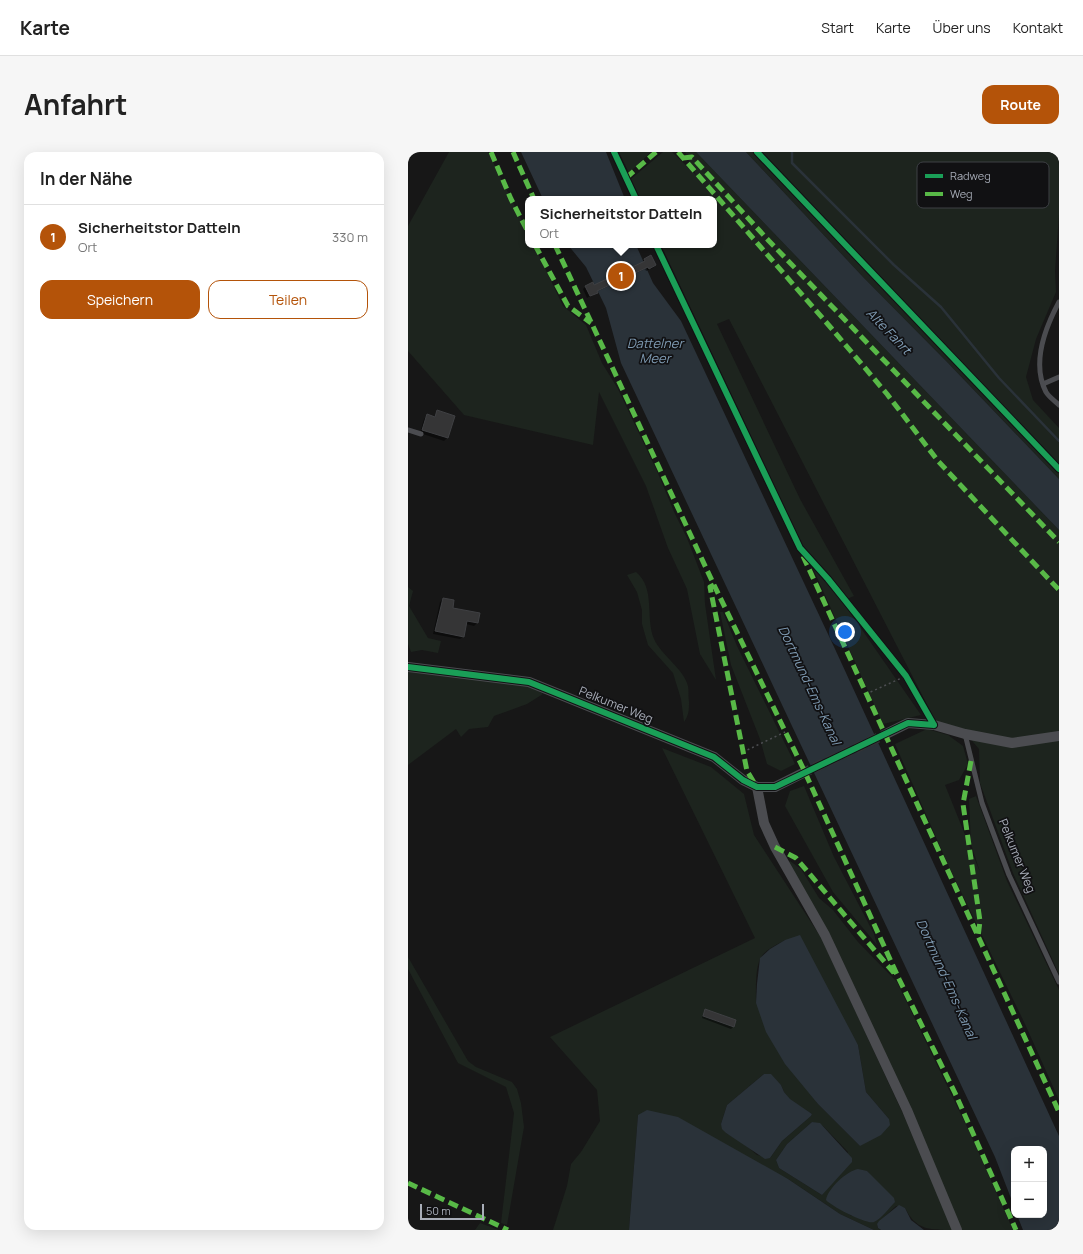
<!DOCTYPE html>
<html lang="de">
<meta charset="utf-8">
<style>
:root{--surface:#fff;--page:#f6f6f6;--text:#222;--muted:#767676;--line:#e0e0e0;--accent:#b45309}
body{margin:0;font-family:Manrope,sans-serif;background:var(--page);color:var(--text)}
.controls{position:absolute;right:12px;bottom:12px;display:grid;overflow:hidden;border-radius:8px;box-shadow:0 4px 16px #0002}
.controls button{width:36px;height:36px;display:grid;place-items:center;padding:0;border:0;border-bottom:1px solid var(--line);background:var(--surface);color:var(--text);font:20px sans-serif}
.scale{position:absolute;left:12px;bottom:10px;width:64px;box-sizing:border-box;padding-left:4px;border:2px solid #a8adb8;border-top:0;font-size:11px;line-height:14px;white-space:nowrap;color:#a8adb8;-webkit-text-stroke:3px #111113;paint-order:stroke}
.you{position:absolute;left:437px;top:480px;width:14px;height:14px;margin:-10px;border:3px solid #fff;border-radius:50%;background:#1a73e8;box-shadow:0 0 0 6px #1a73e833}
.badge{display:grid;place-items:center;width:26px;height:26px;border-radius:50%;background:var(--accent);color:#fff;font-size:13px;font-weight:700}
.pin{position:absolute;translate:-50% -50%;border:2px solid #fff;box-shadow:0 1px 4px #0006}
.popup{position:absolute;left:117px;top:44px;width:192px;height:52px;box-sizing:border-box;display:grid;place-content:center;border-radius:8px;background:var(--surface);filter:drop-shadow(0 1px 3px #0005);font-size:13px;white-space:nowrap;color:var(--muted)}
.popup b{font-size:15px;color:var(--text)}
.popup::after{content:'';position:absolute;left:50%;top:100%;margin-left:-8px;border:8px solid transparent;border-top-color:var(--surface)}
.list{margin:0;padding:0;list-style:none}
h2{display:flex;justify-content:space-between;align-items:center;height:52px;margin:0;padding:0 16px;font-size:17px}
h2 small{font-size:13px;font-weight:400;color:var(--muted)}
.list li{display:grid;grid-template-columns:26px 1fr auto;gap:12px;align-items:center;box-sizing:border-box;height:64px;padding:0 16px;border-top:1px solid var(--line)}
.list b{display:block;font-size:15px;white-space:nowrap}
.list p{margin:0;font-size:13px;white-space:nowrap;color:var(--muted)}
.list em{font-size:13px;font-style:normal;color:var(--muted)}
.actions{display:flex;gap:8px;padding:12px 16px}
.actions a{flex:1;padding:9px 0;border:1px solid var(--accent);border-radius:12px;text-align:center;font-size:14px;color:var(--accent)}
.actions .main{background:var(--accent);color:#fff}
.map{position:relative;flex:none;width:651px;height:1078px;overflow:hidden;border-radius:12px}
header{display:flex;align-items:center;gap:24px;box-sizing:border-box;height:56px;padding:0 20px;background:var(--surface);border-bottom:1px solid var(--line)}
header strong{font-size:19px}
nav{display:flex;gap:22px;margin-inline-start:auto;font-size:14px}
.intro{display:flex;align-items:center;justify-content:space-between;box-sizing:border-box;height:96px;padding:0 24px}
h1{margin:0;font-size:28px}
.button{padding:10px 18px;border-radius:12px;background:var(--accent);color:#fff;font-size:14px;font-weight:700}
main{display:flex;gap:24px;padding:0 24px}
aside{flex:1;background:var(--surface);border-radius:12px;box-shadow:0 4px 16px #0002}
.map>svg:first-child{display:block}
.green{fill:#1d241e;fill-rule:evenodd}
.water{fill:#2a3239}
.shadow{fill:#0007}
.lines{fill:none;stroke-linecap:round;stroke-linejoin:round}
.stream{stroke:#2a3239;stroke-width:2.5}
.building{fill:#353536;stroke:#3f4043}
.minor-tunnel{stroke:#343537;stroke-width:10;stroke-dasharray:10 5;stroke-linecap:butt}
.path{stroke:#4d4e52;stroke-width:1.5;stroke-dasharray:2 3;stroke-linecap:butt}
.service{stroke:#4b4c50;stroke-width:5}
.minor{stroke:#4b4c50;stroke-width:10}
.quiet{stroke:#58b947;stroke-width:5;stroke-dasharray:10 5;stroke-linecap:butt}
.cycleway-casing{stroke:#111113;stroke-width:8}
.cycleway{stroke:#1a9f57;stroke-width:6}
.labels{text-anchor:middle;stroke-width:3.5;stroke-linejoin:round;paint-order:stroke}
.street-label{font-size:12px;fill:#a8adb8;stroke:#111113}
.water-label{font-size:13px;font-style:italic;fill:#7f9bb3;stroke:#111113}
.key{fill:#111113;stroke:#3e4045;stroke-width:1}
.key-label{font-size:11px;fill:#a8adb8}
</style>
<header>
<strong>Karte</strong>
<nav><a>Start</a><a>Karte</a><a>Über uns</a><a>Kontakt</a></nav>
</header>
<div class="intro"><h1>Anfahrt</h1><a class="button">Route</a></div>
<main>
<aside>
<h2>In der Nähe<small></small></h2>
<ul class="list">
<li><span class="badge">1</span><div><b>Sicherheitstor Datteln</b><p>Ort</p></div><em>330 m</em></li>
</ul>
<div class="actions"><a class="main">Speichern</a><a>Teilen</a></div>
</aside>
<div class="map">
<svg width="651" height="1078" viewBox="0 0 651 1078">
<rect width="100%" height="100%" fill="#171717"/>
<!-- green -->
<path class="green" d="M41 0H80L120 81V93H126L155 154 178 173 194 211 210 237 249 319 267 362 279 386 296 430 297 452 308 528 292 502 279 437 260 396 238 334 191 240 185 293 56 263 0 199V74Z
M211 0H243L221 21Z
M255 0H264L288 23 277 0H288L651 378V822L605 721 572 631 571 597 555 578 528 570 321 167 309 172 392 347 446 444 434 449 513 563 475 572 393 390 253 93H306V47H232L223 27Z
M338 0H651V63L647 119 648 140 628 187 618 225 625 248 651 276V327L540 211 455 125Z
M228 420C248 437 237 465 246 487 253 503 276 517 280 534 281 539 280 545 281 550 281 558 281 563 276 570L273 547 265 521 240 493 234 472V458L229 440 219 423Z
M0 435 5 439 1 454 20 486 33 489 30 501 14 498 3 500 0 492Z
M312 460H315L329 494 387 612 373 619 359 612 352 587 323 513Z
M0 519 118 532 135 542 119 552 86 564 80 575 61 577 53 585 48 577 0 613Z
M519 577 540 583 555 594 560 612 551 628 537 633 572 720 563 692 561 647 568 644 599 729 651 838V948L617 872 542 717 487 592Z
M254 596 303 615 336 642 346 683 414 787 496 964 545 1078C521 1078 508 1078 497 1056L488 1054 469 1072 470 1076 473 1078H466L432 1062 380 1027 230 963 221 1078H145L159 1034 163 1012 173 1000 192 969 189 938 142 885 347 786ZM377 788 450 893 458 940 481 967 452 994 410 952 348 851C348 839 347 818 352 807 356 798 370 792 377 788ZM356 922H359L373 933 376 940 382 948 404 962 403 964 374 989 362 1006 349 1003 334 990 318 981 313 972 319 953ZM404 970 415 974 440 1000 414 1043 371 1016 368 1008 379 992ZM459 1019 465 1027 444 1064 438 1060Z
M396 634 426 705 466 782 469 793 425 740 377 654 382 639Z
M382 709 393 717 411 746 425 758 450 790 489 830 561 979 605 1078H552L380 711Z
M0 805 60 909 68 915 104 930 109 937 113 951 116 975 99 1073 93 1071 106 961 98 935 50 911 0 817Z
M72 1071 91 1078H67Z"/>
<!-- water -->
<path class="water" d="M113 0H198L217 47H135Z
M288 0H338L455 125 540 211 651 327V378Z
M160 93H228L245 131 273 169 427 497 651 984V1078H615L609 1063H636V997H606V1054L587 1005 213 211 198 156 178 115Z
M392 783 450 893 458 940 481 967 482 973 473 983 452 994 410 952 377 912 358 880 348 851 349 832 352 806 362 797 377 788Z
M356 922H363L373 933 376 940 382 947 404 962 403 964 374 989 362 1006 357 1007 318 981 314 977 313 972 319 953Z
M239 958 270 965 380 1027 432 1062 466 1078H221L230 963Z
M404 970 412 971 444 1006V1010L414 1043 371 1016 368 1008 379 992Z
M450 1017 459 1019 486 1046 487 1050C481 1056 473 1067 466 1070 459 1073 423 1054 418 1048 420 1036 439 1019 450 1017Z
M491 1053 497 1056 503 1068 516 1078H473L470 1076 469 1072 471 1069Z"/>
<!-- shadow -->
<path class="shadow" d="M243 104 247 113 245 116 238 119 237 117 188 140 179 146 175 137 178 134H186L234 111 236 108Z
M30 259 39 286 36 289 12 281 16 267 20 263 26 265Z
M35 447 43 457 69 471 66 474 58 472 56 484 52 487 25 482 32 450Z
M298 858 327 869 325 875 323 877 294 866Z"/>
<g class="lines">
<!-- stream -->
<path class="stream" d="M384 0V11L486 113 533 155 591 226 651 289"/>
</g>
<!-- building -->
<path class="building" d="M243 103 248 113 241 117 240 115 189 139 190 141 182 144 177 134 185 130 186 133 237 109 236 107Z
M29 258 47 264 40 286 14 278 19 262 27 265Z
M35 446 46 448 45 456 72 461 70 471 59 469 56 485 27 479Z
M297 857 328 868 326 875 295 864Z"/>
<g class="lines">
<!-- minor-tunnel -->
<path class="minor-tunnel" d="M393 622 480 581"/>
<!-- path -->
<path class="path" d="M458 542 498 524
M335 600 377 580"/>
<!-- service -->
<path class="service" d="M651 150C637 176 623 211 638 240 641 245 647 249 651 253
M635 232 651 225
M0 278 13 282
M557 582 574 651 601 723 651 830"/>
<!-- minor -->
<path class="minor" d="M0 515 121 530 306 605 335 628 349 635H367L393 622
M480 581 500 571 526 573 557 582 604 591 651 584
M349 635 356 671 367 695 417 783 499 958 549 1078"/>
<!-- quiet -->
<path class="quiet" d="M83 0 103 47 120 80
M105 0 126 47
M270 0 424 177 479 242 530 309 651 438
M275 6 284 5 361 89 651 390
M218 26 248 0
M127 93 160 154 183 171
M147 93 306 433 395 616 491 827 547 941 608 1078
M395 404 651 960
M306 433 302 435 339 619 347 632
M563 609 555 652 572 769 570 785
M367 695 388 706 486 821
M0 1031 100 1078"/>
<defs>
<path id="cycleway" d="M206 0 228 47
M349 0 651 317
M248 93 392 396 420 427 498 524 526 573
M0 515 121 530 306 605 335 628 349 635H367L500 571 526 573"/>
</defs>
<!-- cycleway casing -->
<use href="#cycleway" class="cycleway-casing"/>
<!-- cycleway -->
<use href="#cycleway" class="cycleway"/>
</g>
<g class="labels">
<!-- street labels -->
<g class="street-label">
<text transform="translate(208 553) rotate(22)" y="4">Pelkumer Weg</text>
<text transform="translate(609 704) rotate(68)" y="4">Pelkumer Weg</text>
</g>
<!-- water labels -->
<g class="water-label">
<text transform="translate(481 179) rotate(46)" y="5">Alte Fahrt</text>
<text x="247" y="196">Dattelner<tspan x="247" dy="15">Meer</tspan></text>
<text transform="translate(402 533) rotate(65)" y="5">Dortmund-Ems-Kanal</text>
<text transform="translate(539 827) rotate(66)" y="5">Dortmund-Ems-Kanal</text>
</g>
</g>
<!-- legend -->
<rect x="509" y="10" width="132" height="46" rx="6" class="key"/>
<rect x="517" y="22" width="18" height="4" fill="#1a9f57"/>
<rect x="517" y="40" width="18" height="4" fill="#58b947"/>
<g class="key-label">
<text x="542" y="28">Radweg</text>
<text x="542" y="46">Weg</text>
</g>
</svg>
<div class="controls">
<button>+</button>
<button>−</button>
</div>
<div class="scale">50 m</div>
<div class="you"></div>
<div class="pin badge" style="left:213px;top:124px">1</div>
<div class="popup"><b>Sicherheitstor Datteln</b>Ort</div>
</div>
</main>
